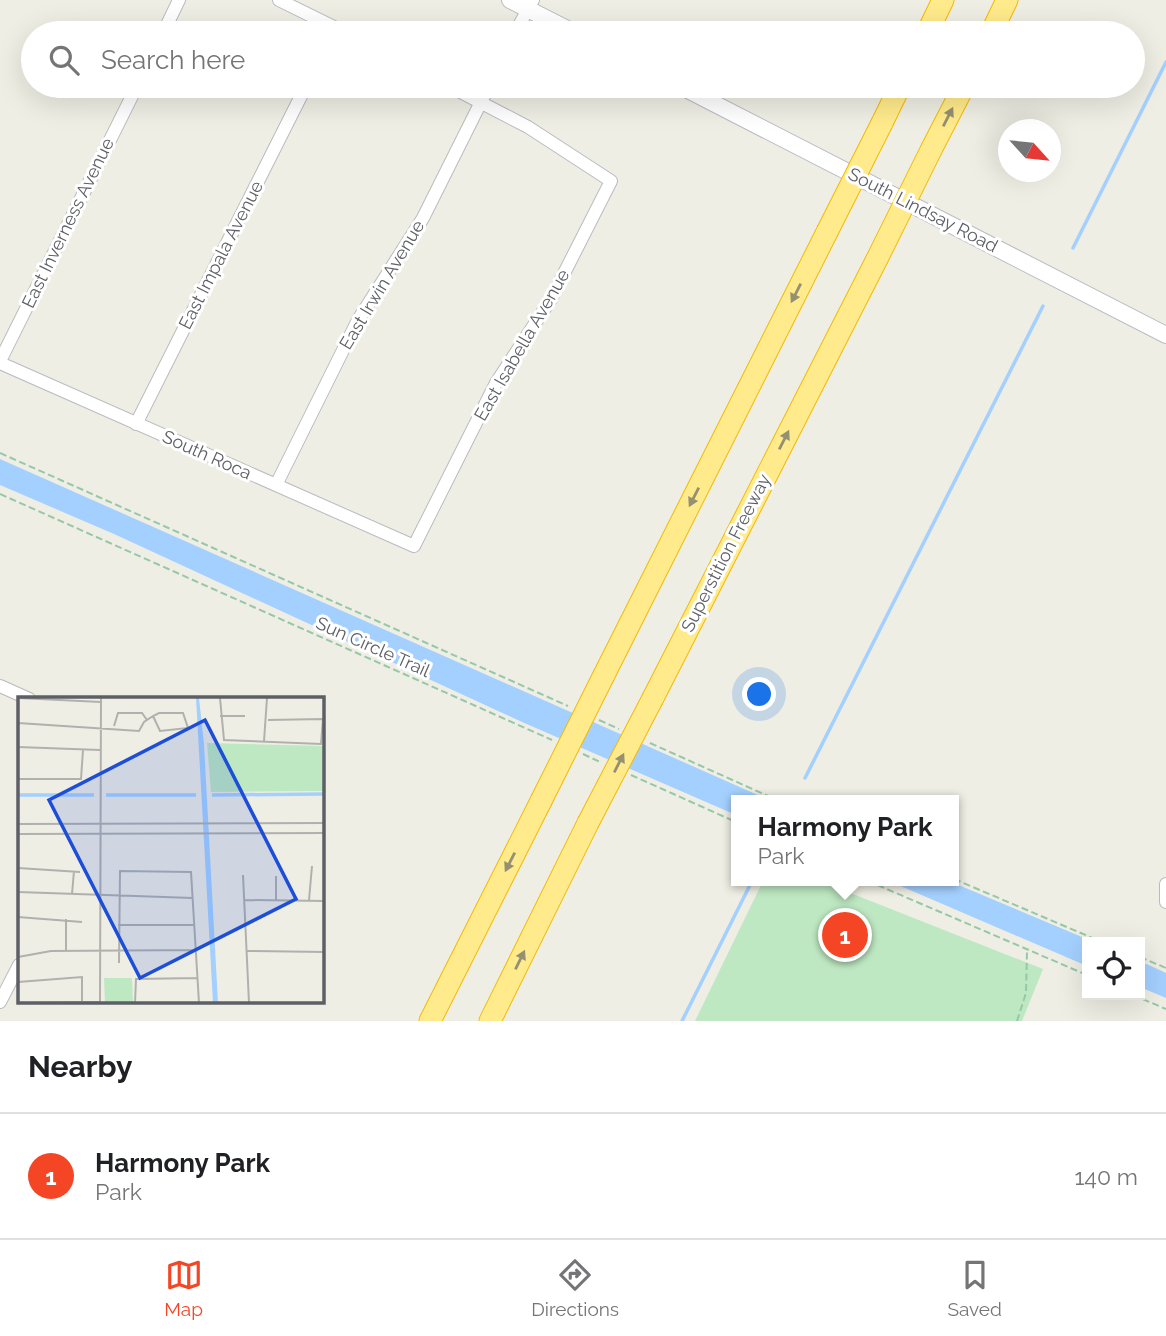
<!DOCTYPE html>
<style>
:root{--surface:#fff;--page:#f2f2f2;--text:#202124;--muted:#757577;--line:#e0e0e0;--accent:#f44525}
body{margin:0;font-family:Raleway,sans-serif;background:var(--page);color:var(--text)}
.controls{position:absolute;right:21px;bottom:21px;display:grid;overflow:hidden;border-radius:0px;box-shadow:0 7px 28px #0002}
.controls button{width:63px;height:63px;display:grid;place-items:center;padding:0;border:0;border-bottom:2px solid var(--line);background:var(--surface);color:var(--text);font:35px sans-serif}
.compass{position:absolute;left:998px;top:119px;width:63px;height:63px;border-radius:50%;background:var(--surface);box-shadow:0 7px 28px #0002;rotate:117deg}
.you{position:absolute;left:760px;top:695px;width:24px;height:24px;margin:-18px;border:5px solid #fff;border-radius:50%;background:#1a73e8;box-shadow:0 0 0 10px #1a73e833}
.badge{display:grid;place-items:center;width:46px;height:46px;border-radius:50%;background:var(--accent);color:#fff;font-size:23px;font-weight:700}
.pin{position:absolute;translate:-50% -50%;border:4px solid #fff;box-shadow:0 2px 7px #0006}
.popup{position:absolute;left:731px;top:795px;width:228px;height:91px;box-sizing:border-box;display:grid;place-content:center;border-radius:0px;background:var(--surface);filter:drop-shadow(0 2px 5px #0005);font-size:23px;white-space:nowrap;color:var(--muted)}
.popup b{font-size:26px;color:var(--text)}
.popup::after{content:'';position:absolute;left:50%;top:100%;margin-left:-14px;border:14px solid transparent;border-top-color:var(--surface)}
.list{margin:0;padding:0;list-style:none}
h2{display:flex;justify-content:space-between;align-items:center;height:91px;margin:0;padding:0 28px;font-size:30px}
h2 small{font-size:23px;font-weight:400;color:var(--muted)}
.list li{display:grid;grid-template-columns:46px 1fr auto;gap:21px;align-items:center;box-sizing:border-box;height:126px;padding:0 28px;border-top:2px solid var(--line)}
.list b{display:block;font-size:26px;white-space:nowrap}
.list p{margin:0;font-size:23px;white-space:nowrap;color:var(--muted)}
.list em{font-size:23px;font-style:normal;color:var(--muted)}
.icon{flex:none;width:38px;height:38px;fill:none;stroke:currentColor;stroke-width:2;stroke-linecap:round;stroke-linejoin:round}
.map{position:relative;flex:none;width:1166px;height:1021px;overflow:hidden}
.search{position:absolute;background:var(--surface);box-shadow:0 7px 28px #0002;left:21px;right:21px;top:21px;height:77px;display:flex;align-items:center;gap:18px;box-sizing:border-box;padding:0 24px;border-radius:38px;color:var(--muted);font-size:26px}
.sheet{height:217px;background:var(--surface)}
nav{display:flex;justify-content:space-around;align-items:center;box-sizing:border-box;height:98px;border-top:2px solid var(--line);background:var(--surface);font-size:19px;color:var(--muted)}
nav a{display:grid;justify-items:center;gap:4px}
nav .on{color:var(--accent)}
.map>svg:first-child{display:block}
.green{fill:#bee8c2}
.water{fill:#a4d0ff}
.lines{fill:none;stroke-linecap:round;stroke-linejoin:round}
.stream{stroke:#a4d0ff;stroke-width:3.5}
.minor-casing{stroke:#b9bbc1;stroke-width:14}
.secondary-casing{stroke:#b9bcc3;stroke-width:18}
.motorway-casing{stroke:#f3ba00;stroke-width:23}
.path{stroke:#96c7a7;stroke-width:2;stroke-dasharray:7 3.5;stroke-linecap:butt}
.minor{stroke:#fff;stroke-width:12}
.secondary{stroke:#fff;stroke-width:16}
.motorway{stroke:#ffeb8b;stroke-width:21}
.motorway-bridge-casing{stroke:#f3ba00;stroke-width:23;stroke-linecap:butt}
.motorway-bridge{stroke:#ffeb8b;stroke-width:21}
.oneway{fill:#959072}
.labels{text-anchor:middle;stroke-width:6;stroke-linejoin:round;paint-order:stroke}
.street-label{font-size:18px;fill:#5c5f65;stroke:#fff}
.inset-river{fill:none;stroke:#a4d0ff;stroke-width:3.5}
.inset-road{fill:none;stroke:#b0b1ad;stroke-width:2}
.view{fill:#1d4ed8;fill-opacity:0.15;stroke:#1d4ed8;stroke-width:3.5}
.inset-edge{fill:none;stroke:#5c5f65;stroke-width:3.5}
</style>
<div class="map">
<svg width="1166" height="1021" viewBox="0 0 1166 1021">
<rect width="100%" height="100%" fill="#efeee4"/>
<!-- green -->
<path class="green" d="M763 881H820L1043 969 1022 1021H695Z"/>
<!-- water -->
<path class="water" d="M0 459 769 800H736V815L522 722 114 534 0 485Z
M889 881H949L1094 942H1087V966Z
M1140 961 1166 973V998L1140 987Z"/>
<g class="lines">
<!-- stream -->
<path class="stream" d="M1073 248 1166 62
M805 778 1043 306
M682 1021 752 881"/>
<defs>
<path id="minor" d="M279 0 346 33
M163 33 179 0
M515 33 533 0
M0 361 137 86
M0 363 414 546 496 383 551 299 611 181 528 127 449 86
M136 424 306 86
M276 485 358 320 423 218 489 86
M0 686 29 699
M1166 884V902
M0 1002 19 965"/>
<path id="secondary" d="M510 0 575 33
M680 86 1166 335"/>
<path id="motorway" d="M927 33 943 0
M991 33 1007 0
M882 123 900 86
M932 148 964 86
M604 675 827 232
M653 698 877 259
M430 1021 541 801
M490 1021 588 823"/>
</defs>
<!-- minor casing -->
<use href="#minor" class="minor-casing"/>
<!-- secondary casing -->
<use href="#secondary" class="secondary-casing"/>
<!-- motorway casing -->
<use href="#motorway" class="motorway-casing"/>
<!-- path -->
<path class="path" d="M0 453 568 706
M0 494 552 740
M599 720 619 729
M650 743 777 800
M583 754 600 762
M631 775 736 822
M954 879 1102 942
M868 881 1087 975
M1140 957 1166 968
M1133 995 1166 1009
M1017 1021 1026 993 1027 951"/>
<!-- minor -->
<use href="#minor" class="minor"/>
<!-- secondary -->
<use href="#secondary" class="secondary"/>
<!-- motorway -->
<use href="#motorway" class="motorway"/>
<defs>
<path id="motorway-bridge" d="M827 232 882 123
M877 259 932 148
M541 801 604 675
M588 823 653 698"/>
</defs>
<!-- motorway-bridge casing -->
<use href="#motorway-bridge" class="motorway-bridge-casing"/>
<!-- motorway-bridge -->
<use href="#motorway-bridge" class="motorway-bridge"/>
</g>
<!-- one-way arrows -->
<defs><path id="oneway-solid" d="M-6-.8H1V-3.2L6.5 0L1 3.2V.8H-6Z" transform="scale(1.75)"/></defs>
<g class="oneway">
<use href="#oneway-solid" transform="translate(948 117) rotate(-63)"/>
<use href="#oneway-solid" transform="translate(796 293) rotate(117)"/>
<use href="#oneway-solid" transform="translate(784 440) rotate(-63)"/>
<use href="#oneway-solid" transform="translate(694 497) rotate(117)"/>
<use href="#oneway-solid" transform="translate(619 763) rotate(-63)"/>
<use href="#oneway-solid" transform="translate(510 862) rotate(117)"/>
<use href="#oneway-solid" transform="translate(520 960) rotate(-64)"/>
</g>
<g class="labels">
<!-- street labels -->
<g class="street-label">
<text transform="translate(923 210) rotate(27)" y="6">South Lindsay Road</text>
<text transform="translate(68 223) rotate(-64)" y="6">East Inverness Avenue</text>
<text transform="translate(221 255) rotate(-63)" y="6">East Impala Avenue</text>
<text transform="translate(382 285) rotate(-59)" y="6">East Irwin Avenue</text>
<text transform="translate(522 345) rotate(-60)" y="6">East Isabella Avenue</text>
<text transform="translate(207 455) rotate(24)" y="6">South Roca</text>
<text transform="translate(726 553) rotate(-63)" y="6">Superstition Freeway</text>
<text transform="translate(373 647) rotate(24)" y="6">Sun Circle Trail</text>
</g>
</g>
<!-- overview -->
<g transform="translate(18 697)">
<rect width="306" height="306" fill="#efeee4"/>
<path d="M306 24V94L193 95 189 46 305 49ZM86 281H114L115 306H87Z" fill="#bee8c2"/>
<path d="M178 1H181L186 47 200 306H195Z" fill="#a4d0ff"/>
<path class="inset-river" d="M0 98H76M88 98H178M194 98 307 97"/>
<path class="inset-road" d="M0 1 83 5M202 1 206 43 303 47 305 22M202 19H227M250 23 305 22M0 26 121 34 126 25 135 19 141 16H165L170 31 142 34 135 19M96 29 100 16H124L129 23M246 44 249 1M0 50 82 53M0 82H63L65 53M0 127 307 126M0 137 307 136M0 171 62 175M225 178 231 306M0 195 175 201M54 197 56 174M226 203 307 204M258 203V179M291 203 294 169M0 220 64 225M48 222V254M100 228H176M229 254 307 255M0 260 33 254 178 253M101 266 102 174 173 175 181 306M0 285 64 280V304M14 306 82 305M82 306 83 1M117 306 118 282 179 281"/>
<path class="view" d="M187 23 278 202 122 281 31 103Z"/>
<rect width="306" height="306" class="inset-edge"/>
</g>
</svg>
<div class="controls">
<button><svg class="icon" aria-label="locate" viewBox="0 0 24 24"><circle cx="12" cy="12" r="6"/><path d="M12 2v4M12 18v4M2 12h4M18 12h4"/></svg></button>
</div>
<svg class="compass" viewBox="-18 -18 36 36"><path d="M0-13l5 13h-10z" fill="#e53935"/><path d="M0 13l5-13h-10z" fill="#757577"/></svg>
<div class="you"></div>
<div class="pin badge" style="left:845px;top:935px">1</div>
<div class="popup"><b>Harmony Park</b>Park</div>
<div class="search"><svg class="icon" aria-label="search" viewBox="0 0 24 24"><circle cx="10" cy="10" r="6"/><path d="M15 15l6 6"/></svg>Search here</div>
</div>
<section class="sheet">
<h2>Nearby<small></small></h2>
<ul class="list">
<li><span class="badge">1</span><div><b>Harmony Park</b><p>Park</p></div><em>140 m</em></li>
</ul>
</section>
<nav>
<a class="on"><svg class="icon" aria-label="map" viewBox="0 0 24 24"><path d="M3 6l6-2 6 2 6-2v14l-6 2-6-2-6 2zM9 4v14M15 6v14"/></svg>Map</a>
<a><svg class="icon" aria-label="directions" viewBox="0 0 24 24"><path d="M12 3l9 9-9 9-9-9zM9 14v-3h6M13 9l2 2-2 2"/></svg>Directions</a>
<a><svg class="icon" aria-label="saved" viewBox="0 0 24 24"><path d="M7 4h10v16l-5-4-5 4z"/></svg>Saved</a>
</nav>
